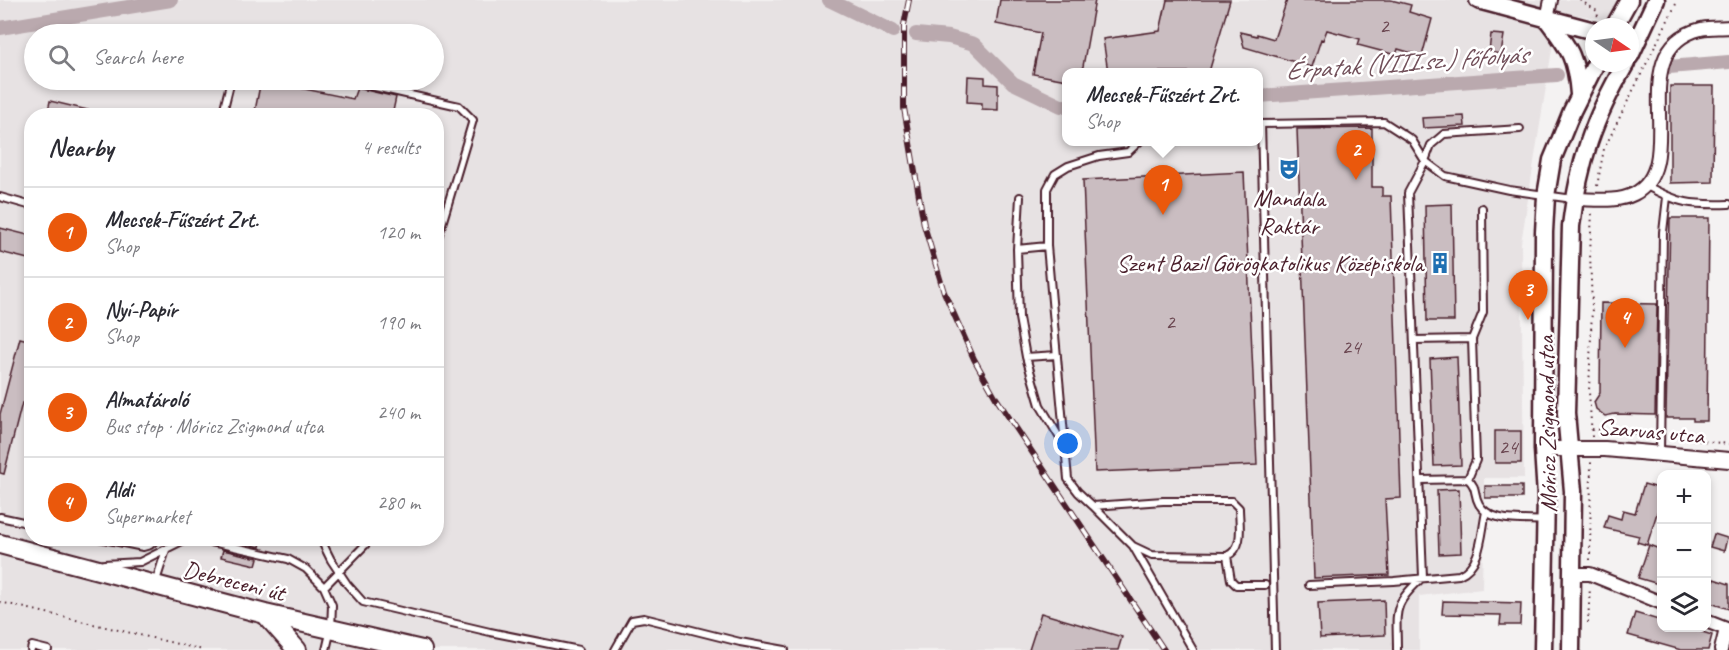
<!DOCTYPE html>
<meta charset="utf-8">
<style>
:root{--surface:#fff;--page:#f7f7f7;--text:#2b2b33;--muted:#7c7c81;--line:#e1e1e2;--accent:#ea580c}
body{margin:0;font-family:Caveat,sans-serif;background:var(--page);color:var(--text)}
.controls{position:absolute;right:18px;bottom:18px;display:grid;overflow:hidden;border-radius:12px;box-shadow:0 3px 9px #0003}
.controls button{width:54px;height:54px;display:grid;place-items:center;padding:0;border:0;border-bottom:2px solid var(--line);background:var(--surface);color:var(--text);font:30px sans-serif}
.compass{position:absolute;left:1585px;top:18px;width:54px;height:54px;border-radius:50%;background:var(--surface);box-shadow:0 3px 9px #0003;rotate:103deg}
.you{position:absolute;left:1068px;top:444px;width:21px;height:21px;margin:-15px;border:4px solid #fff;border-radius:50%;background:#1a73e8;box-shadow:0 0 0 9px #1a73e833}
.badge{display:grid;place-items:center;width:39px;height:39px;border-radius:50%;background:var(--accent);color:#fff;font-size:20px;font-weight:700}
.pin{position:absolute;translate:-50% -50px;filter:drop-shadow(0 2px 3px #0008)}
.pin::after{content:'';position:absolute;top:32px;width:21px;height:18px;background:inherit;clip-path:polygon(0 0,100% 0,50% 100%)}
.popup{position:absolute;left:1062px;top:68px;width:201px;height:78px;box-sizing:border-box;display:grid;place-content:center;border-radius:12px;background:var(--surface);filter:drop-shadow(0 2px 4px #0005);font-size:20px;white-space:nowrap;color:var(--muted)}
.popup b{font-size:22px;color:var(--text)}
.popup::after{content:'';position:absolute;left:50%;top:100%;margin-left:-12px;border:12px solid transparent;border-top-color:var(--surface)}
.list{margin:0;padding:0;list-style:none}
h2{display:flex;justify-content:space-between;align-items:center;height:78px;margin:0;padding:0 24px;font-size:26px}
h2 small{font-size:20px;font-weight:400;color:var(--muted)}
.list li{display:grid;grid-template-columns:39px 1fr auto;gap:18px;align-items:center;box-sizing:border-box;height:90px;padding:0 24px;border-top:2px solid var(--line)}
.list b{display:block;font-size:22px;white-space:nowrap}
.list p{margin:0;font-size:20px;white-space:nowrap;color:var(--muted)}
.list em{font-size:20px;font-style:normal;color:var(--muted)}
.icon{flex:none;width:33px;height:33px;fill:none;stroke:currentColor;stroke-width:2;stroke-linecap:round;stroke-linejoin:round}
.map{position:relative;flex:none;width:1729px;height:650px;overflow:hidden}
.search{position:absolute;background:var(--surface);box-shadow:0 3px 9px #0003;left:24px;top:24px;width:420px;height:66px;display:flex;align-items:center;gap:15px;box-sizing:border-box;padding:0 21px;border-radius:33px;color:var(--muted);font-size:22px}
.panel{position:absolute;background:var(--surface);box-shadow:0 3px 9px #0003;left:24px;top:108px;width:420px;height:438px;border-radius:24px}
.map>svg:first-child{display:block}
.built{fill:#e7e2e3;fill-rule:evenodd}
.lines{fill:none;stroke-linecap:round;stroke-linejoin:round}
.canal{stroke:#baa9ae;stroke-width:14}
.building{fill:#cabdc1;stroke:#4a1f2b;stroke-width:1.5}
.service-casing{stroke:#4a1f2b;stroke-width:10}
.minor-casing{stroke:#4a1f2b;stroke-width:16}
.tertiary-casing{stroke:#4a1f2b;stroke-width:18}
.secondary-casing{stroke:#4a1f2b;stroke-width:21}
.primary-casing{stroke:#4a1f2b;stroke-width:22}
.path{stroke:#4a1f2b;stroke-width:2;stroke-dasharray:1.5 4.5;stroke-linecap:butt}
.service{stroke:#fff;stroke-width:6}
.minor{stroke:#fff;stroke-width:12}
.tertiary{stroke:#fff;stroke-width:14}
.secondary{stroke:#fff;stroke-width:16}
.primary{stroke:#fff;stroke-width:18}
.rail-casing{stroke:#4a1f2b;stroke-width:6}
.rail{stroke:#fff;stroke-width:4;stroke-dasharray:11;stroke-linecap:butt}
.labels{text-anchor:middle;stroke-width:5;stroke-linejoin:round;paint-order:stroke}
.number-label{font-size:21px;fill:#6a4650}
.poi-label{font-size:24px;fill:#4a1f2b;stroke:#fff}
.street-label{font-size:24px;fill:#4a1f2b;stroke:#fff}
.water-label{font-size:26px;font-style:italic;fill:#714f59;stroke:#fff}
</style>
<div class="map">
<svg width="1729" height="650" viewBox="0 0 1729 650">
<rect width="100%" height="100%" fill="#f4f2f2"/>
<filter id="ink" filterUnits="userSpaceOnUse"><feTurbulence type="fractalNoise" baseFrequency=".0167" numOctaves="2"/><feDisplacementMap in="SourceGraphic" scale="12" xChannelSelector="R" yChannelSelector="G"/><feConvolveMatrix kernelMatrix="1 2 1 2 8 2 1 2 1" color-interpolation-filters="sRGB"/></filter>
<g filter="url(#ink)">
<!-- built -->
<path class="built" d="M0 0H1619L1609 20 1558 12 1521 243 1524 478H1484L1482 589 1419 596V650H0ZM34 34H434V80H34ZM1067 73H1259V142H1067ZM32 116H436V538H32Z"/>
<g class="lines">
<!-- canal -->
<path class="canal" d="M829 0 893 31
M0 28 171 0
M916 34 949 37 974 44 1013 83 1061 106H1067
M1669 67 1729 62
M1259 96 1557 75"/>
</g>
<!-- building -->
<path class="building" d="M1000 0H1095L1082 72H1067V80L1033 74 1041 33 996 24Z
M1167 0H1230L1209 72H1108L1103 39 1160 31Z
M1287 0H1391L1411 5 1409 12 1432 19 1422 56 1398 49 1396 55 1358 45 1360 39 1327 30 1323 40 1321 39 1312 67 1244 47 1240 32 1257 36V34L1274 39Z
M1491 34 1504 35 1501 54 1489 52Z
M968 76 985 77V84L998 85V110L982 109V103L967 102Z
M261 80 353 99 357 88 396 97 392 116H254Z
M1670 86H1714L1713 182 1670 183Z
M50 101 92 111 91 116H47Z
M1464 116 1465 126 1423 128 1422 118Z
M1372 128V187H1382V196H1391L1401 498 1385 499 1389 575 1314 578 1297 129Z
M1244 172 1257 465 1095 472 1083 180Z
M1452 204 1454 321H1427L1425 205Z
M1670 218H1709L1707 421H1693V418H1666V415Z
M0 228 32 236V260L0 252Z
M1601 303 1657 304 1655 415 1615 414 1605 416 1596 409 1594 402 1600 393Z
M20 338 32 341V395L29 405 22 403 4 474 0 473V414Z
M1457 357 1461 465 1434 466 1430 359Z
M1495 431H1521V463H1495Z
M1644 484 1662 489V497L1647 545 1637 542 1639 536 1604 528 1608 515 1621 519 1623 510 1635 513Z
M1485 486H1522V498H1485Z
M1459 489 1461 553 1439 554 1437 490Z
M1714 534 1727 538 1724 551 1710 547Z
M225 538H262L260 547Z
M1649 545 1662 550V585L1638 578Z
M223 550 258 558 256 565 221 557Z
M1714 579 1729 584V609L1707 602Z
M1384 600 1385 635 1320 638 1318 603Z
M1443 601 1521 603 1520 625H1500L1501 615 1442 614Z
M1041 613 1122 637 1118 650H1029Z
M1635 613 1662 621V627H1686L1712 635 1708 650H1681L1628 635Z"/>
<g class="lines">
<defs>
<path id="service" d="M344 80 459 106 473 120 436 244
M222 116 231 80
M1259 124 1384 122 1412 140 1425 161 1445 176 1509 190 1573 199
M1261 124 1275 650
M1645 185C1680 204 1690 205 1729 204
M0 197 32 206
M1020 197 1017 249 1019 318 1026 357 1040 405 1064 445
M1017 249 1047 246
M1414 340 1472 339
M1026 357 1057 355
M1660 453 1663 232 1667 197
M1468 479 1476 460 1472 339 1483 312 1482 208
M1421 480 1468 479C1478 489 1473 493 1479 504 1490 524 1525 519 1545 521
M1093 506 1133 546 1193 650
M0 517 32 524
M99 538 143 547 150 545 158 538
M320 538 331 560 347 584 363 602 490 632 579 650
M1133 546 1152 555 1227 556C1245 547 1239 525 1239 508L1232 501H1163L1093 506 1078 492 1068 479 1047 246V189L1055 174 1068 166 1099 156 1128 152 1139 142
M1227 556 1231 580 1236 585H1265
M104 564 140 562 186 539 207 541 288 559 306 569 324 587 332 605 331 629 326 650
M155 584 166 550
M1309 585 1394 581 1459 575C1482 565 1481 534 1486 512
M324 587 366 544 367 538
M31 650 32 646 48 650
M615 650 632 620 644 618 740 642 785 650
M1397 650C1397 610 1391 606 1423 577L1408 193 1425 161 1431 145 1444 134 1520 129"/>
<path id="minor" d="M1547 19 1551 0
M1574 199C1594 199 1616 203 1634 194 1692 164 1620 49 1701 29 1710 27 1720 28 1729 27
M1572 574H1590L1662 603
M1706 621 1729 630
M1721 650 1726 629"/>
<path id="tertiary" d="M1543 449H1605L1729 460"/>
<path id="secondary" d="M1478 0 1594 31
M1547 19C1569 49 1576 56 1579 94
M1614 27 1629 0
M1630 56 1656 0
M1543 650 1546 496 1543 449 1544 232 1546 196 1552 160 1557 148 1572 111 1596 63
M1571 650 1573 491 1566 413 1571 226C1579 161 1593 120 1626 63"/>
<path id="primary" d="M0 544 265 614 422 650
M265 614 297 650"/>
</defs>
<!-- service casing -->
<use href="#service" class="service-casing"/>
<!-- minor casing -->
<use href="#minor" class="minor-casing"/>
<!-- tertiary casing -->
<use href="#tertiary" class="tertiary-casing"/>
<!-- secondary casing -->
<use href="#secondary" class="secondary-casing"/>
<!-- primary casing -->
<use href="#primary" class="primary-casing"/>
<!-- path -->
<path class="path" d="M1580 0 1597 11 1598 18
M1597 186 1604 149 1678 0
M1592 429 1652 435
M1592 437 1589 392 1592 307 1590 253 1592 212
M1669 437 1729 444
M1590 560 1591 461
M0 602 203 650
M1588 623 1590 587"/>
<!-- service -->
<use href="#service" class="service"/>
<!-- minor -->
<use href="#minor" class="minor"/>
<!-- tertiary -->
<use href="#tertiary" class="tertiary"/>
<!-- secondary -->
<use href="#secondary" class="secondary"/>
<!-- primary -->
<use href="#primary" class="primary"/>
<defs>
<path id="rail" d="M909 0 904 25V108L924 225 944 292 974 359 996 398 1164 650"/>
</defs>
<!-- rail casing -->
<use href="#rail" class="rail-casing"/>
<!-- rail -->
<use href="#rail" class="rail"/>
</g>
</g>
<!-- icons -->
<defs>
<symbol id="theatre-bare" viewBox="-9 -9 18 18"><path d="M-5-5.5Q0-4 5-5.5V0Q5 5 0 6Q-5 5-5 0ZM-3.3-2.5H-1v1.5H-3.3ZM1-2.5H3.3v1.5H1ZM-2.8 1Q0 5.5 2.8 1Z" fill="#1f6fb2" stroke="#fff" stroke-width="2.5" paint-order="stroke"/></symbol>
<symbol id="building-bare" viewBox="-9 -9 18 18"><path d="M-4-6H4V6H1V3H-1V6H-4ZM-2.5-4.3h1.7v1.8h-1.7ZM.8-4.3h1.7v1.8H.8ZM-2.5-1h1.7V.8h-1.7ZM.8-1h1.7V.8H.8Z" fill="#1f6fb2" stroke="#fff" stroke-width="2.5" paint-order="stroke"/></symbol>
</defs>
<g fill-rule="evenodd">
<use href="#theatre-bare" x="1274" y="154" width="30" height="30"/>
<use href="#building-bare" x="1425" y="248" width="30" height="30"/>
</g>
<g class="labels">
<!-- number labels -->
<g class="number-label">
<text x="1384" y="33">2</text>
<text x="1170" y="329">2</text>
<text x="1351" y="354">24</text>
<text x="1508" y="454">24</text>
</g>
<!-- poi labels -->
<g class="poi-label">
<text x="1289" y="206">Mandala<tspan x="1289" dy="28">Raktár</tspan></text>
<text x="1423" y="271" text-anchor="end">Szent Bazil Görögkatolikus Középiskola</text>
</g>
<!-- street labels -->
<g class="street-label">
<text transform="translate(1547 424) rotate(-91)" y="8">Móricz Zsigmond utca</text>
<text transform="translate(1651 431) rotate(5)" y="8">Szarvas utca</text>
<text transform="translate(234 581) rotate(14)" y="8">Debreceni út</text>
</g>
<!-- water labels -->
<g class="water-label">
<text transform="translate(1406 62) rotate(-4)" y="9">Érpatak (VIII.sz.) főfolyás</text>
</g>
</g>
</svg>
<div class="controls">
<button>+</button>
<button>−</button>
<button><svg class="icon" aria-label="layers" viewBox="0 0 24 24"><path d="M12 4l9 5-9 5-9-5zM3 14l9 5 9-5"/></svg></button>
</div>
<svg class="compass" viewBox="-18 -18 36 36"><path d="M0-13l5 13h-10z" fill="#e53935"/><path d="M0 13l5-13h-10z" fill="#7c7c81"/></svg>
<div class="you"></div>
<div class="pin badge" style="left:1163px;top:215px">1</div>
<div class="popup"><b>Mecsek-Fűszért Zrt.</b>Shop</div>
<div class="pin badge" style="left:1356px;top:180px">2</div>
<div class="pin badge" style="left:1528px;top:320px">3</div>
<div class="pin badge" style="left:1625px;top:348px">4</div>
<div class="search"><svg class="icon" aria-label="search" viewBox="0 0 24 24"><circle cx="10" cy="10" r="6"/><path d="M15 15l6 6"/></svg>Search here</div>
<section class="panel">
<h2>Nearby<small>4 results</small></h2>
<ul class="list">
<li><span class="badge">1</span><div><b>Mecsek-Fűszért Zrt.</b><p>Shop</p></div><em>120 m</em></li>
<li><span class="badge">2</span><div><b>Nyí-Papír</b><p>Shop</p></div><em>190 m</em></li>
<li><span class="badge">3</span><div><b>Almatároló</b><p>Bus stop · Móricz Zsigmond utca</p></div><em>240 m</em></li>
<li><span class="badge">4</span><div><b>Aldi</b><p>Supermarket</p></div><em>280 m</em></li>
</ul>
</section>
</div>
